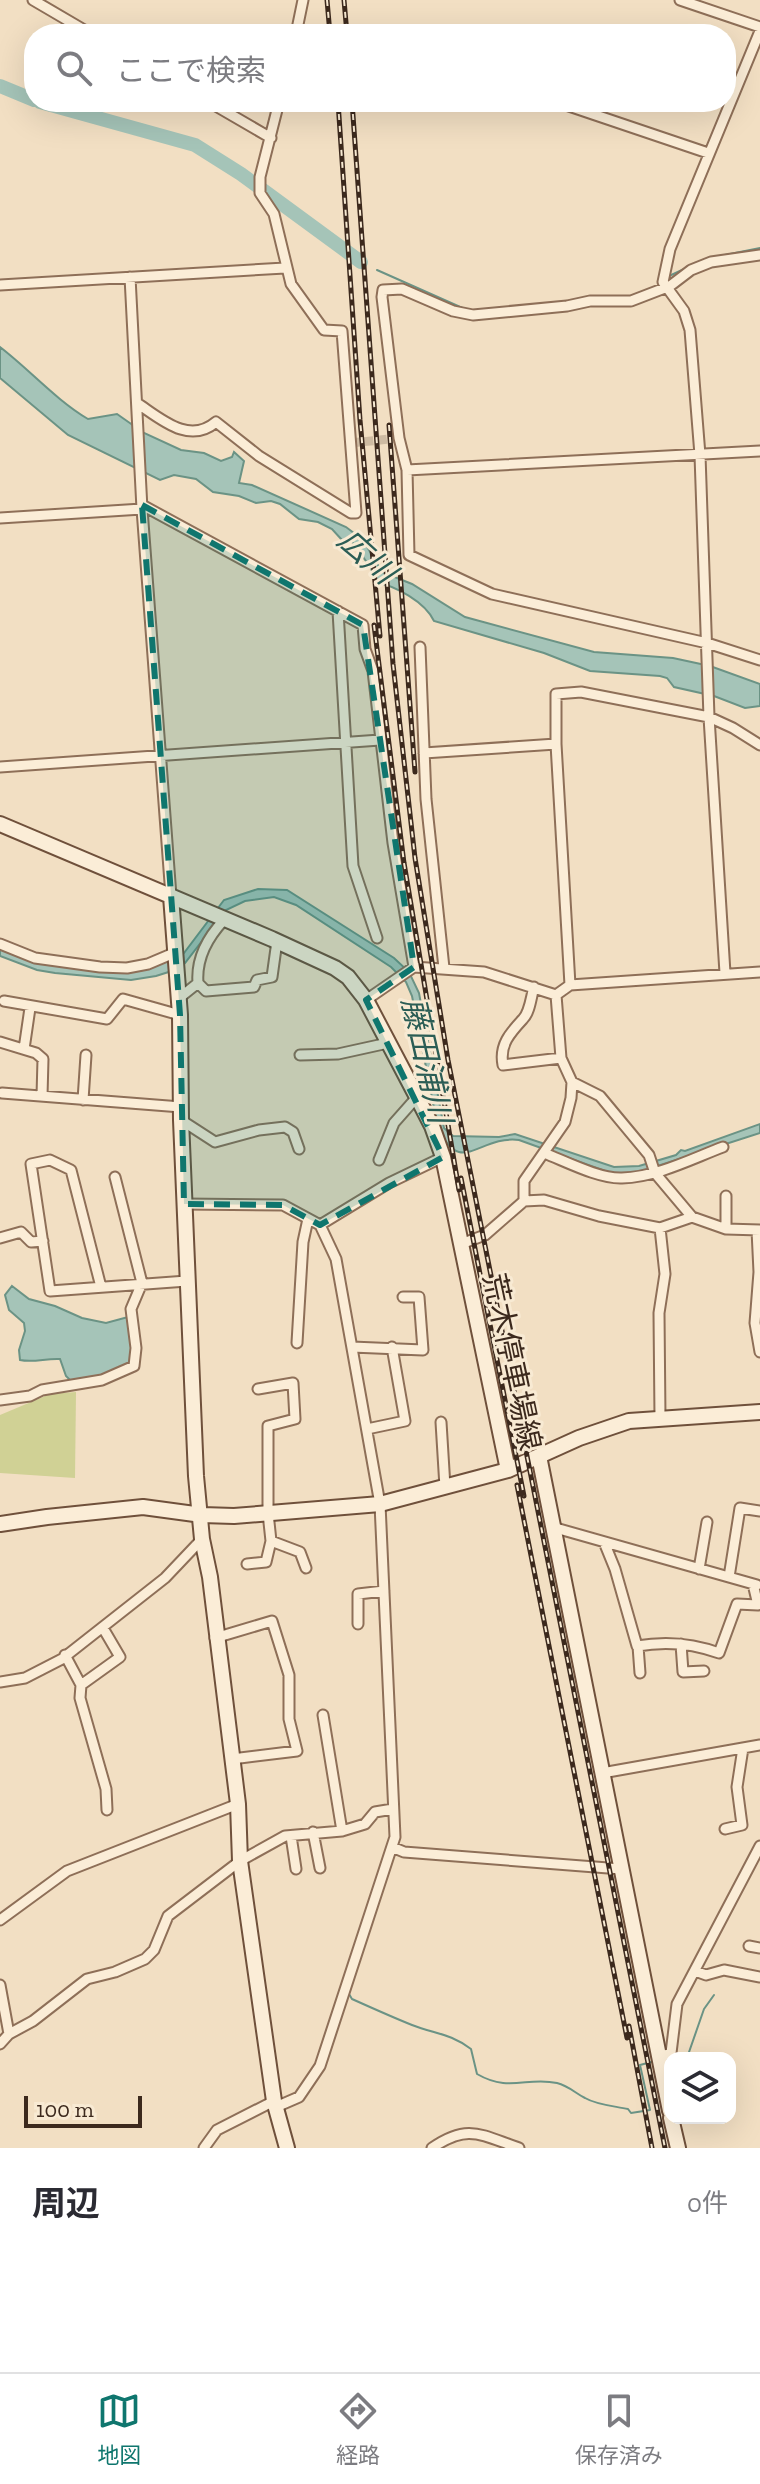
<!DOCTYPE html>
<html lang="ja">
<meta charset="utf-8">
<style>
:root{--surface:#fff;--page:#f7f7f7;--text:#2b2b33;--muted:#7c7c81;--line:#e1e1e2;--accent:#0f766e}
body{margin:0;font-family:"Zilla Slab","Noto Sans JP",serif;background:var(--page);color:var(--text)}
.controls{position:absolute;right:24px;bottom:24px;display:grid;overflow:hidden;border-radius:16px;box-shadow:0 8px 32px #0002}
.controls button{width:72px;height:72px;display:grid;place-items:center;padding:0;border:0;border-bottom:2px solid var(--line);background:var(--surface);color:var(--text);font:40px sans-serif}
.scale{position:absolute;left:24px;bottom:20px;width:118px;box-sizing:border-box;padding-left:8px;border:4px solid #3c291d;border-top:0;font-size:22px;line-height:28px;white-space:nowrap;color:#3c291d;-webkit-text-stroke:6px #f8ead3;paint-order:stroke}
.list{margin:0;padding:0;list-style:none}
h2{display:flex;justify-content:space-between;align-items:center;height:104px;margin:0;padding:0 32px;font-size:34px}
h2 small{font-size:26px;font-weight:400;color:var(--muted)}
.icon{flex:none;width:44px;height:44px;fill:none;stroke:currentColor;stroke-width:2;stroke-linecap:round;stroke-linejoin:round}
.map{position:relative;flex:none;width:760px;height:2148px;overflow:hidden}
.search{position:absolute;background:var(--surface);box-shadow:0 8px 32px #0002;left:24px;right:24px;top:24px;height:88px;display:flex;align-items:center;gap:20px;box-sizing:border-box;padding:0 28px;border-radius:32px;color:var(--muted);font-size:30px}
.sheet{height:224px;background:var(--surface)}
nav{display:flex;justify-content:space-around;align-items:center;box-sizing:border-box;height:112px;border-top:2px solid var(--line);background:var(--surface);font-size:22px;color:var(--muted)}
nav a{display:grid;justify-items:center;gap:4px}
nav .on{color:var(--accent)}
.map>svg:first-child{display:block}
.green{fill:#d0d195}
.water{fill:#a5c4b8;stroke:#6b9385;stroke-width:2}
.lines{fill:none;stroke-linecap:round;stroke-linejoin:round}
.stream{stroke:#6b9385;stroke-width:2}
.river{stroke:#a5c4b8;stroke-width:14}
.street-tunnel{stroke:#cebba2;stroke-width:9;stroke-dasharray:9 4.5;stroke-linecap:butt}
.street-casing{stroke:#8e6f58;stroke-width:13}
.secondary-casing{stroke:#6f503b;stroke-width:18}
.street{stroke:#fbedd7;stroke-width:9}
.secondary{stroke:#fbedd7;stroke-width:14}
.rail-casing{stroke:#3c291d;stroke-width:5}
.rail{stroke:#f8ead3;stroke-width:2;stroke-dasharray:6;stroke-linecap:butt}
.marked{fill:#0f766e;fill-opacity:0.2;stroke:#0f766e;stroke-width:6;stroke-dasharray:16 10;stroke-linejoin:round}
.labels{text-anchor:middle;stroke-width:6;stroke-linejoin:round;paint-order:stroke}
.street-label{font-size:30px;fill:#3c291d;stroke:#f8ead3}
.water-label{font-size:32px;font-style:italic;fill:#2b5d55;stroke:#f8ead3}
</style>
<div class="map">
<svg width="760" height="2148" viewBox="0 0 760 2148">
<rect width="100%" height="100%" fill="#f2dfc3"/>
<!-- green -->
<path class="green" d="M76 1392 75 1478 0 1473V1415L50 1394Z"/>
<!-- water -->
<path class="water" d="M0 347C30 370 56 400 88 419L117 414 144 433 181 450 204 453 221 461 232 457 234 452 244 461 239 483 252 485 346 527 363 540 382 572 412 584 465 617 594 652 673 658 710 666 760 684V706L745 708 714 696 674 687 667 678 660 676 590 671 544 653 434 621C425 602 396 586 375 582L371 568 352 542 342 540 332 529 318 522 299 519 280 504 271 501 256 503 239 496 213 492 196 479 174 475 160 480 68 435 0 378Z
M258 889 287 890 394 958 409 972 419 993 444 1128 453 1136 499 1137 515 1134 614 1167 639 1166 676 1155 681 1150 685 1151 760 1124V1133L642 1171 622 1175 605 1171 519 1140C479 1135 461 1178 438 1128L412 996 406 982 391 967 296 905 274 897 245 901 226 910 185 963 178 969 156 976 131 980 55 973 37 970 0 956V947L114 971 178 956 184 953 224 900Z
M12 1286 29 1299 55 1306 82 1318 106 1323 128 1317 135 1360 113 1373 71 1381 66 1376 60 1359C46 1358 34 1363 20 1360L19 1350 25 1331 24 1323 9 1310 5 1295Z"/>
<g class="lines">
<!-- stream -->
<path class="stream" d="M715 257 760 248
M377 270 467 310
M667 277 697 263
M628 297 645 291
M557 303 598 297
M481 310 535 305
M349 1994 352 1999C372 2008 392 2017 412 2025 435 2034 450 2033 471 2049L477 2074C510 2093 527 2076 557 2083 569 2086 575 2093 585 2098 597 2105 614 2106 628 2109L631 2113 650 2110 640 2065 655 2061
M673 2057 688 2055 704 2009 714 1995"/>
<!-- river -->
<path class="river" d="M0 86 34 100
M40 102 195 145 241 174 361 262"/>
<!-- street-tunnel -->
<path class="street-tunnel" d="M351 443 399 438"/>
<defs>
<path id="street" d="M33 0 91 34
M680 0 760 27
M296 34 303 0
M209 102 271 138
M557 102 708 153
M760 255 711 262 691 270 670 286 631 301H590L567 306 473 315 453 311 402 289 383 290 382 297 399 438 407 470 409 555 492 594 707 643 760 660
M130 277 142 509 171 896
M0 285 285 268
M137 403C161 419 189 445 216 422L259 456 351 513H356L342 331 324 330 291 284 274 214 260 193V177L279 102
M407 470 760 451
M142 505 363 625 365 649 373 671 393 843 414 967
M0 518 142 509
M338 611 353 866 377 938
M420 647 426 799 444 968
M424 753 556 744
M0 767 380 740
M224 920C208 937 196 958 198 983L206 991 254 987 257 980 272 977 277 941
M0 944 35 958 100 967 127 968 148 964 174 953
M725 973 709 717 700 455 690 330 684 311 663 282 670 249 760 31
M570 985 556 744V694L581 692 709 717 733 728 760 745
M534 987C531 997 530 1012 523 1019 510 1033 499 1045 503 1065L561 1058
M556 995 570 985 760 972
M178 999 198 983
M366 1000 414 967 484 972 556 995
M4 1001 107 1019 123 999 180 1015
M0 1042 36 1053 43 1059 42 1096
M24 1049 30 1008
M300 1055 338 1054 388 1043
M572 1082 600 1096 649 1155 655 1173 692 1217 726 1229 760 1230
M2 1093 181 1107
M83 1100 86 1055
M181 1120 215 1142 259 1130 285 1127 293 1132 299 1149
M544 1153C565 1161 599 1179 622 1178 657 1177 691 1159 723 1147
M379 1160 394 1123 417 1097
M524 1201V1181L565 1122 571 1098 572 1082 561 1058 556 995
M184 1204 283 1205 320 1225 336 1259 380 1504 395 1837 320 2066 299 2097 276 2107
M320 1225 389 1183 443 1157
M660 1228 665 1274 659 1313 660 1418
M726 1229V1196
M757 1230 759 1272 755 1323 760 1352
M0 1238 21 1232 31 1242 43 1241
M461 1244 485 1235 524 1201 544 1200 599 1216 660 1228 692 1217
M101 1287 71 1170 50 1160 31 1164 50 1291 187 1281
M297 1343 303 1242 308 1219
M352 1347 423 1350 419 1297H403
M258 1389 293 1383 295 1419 268 1426V1513L271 1541 300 1552 306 1568
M0 1400 30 1396 42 1390 102 1380 134 1366 136 1348 131 1309 142 1283 115 1177
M441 1422 445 1487
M367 1429 405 1421 392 1347
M552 1527 757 1585
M604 1542 615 1569 637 1646C665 1641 692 1643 719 1653L737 1604 758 1605 753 1584
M247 1564 266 1562 271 1541
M699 1569 707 1522
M729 1577 740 1508 760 1511
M358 1624V1594L384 1591
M215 1638 272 1621 289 1675V1719L297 1751 232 1759
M681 1644 683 1672 704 1671
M638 1646 640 1673
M65 1655 81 1685 80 1698 106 1789 107 1810
M0 1682 25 1678 62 1659 165 1578 202 1539
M81 1685 120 1657 103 1628
M323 1715 342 1831
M602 1773 760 1745
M725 1829 742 1825 737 1787 743 1748
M313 1832 320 1868
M291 1836 296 1869
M392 1847 404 1852 621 1869
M0 1920 67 1871 238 1804
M749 1946 760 1948
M695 1971 706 1975 724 1970 760 1977
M0 1985 9 2034
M0 2044 9 2034 33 2021 87 1979 115 1972 145 1959 154 1950 168 1916 240 1861 285 1836 342 1831 365 1824 375 1812 393 1809
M659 2057 671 2053 677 2004 760 1846
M204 2148 217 2130 274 2101
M432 2148C468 2123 481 2135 519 2148"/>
<path id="secondary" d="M0 824 272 939 335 968 348 977 366 1000 417 1097 432 1126 443 1157 508 1470
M171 896 180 1015 181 1120 196 1476 202 1539 210 1577 238 1804 240 1861 274 2101 287 2148
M539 1456 670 2111
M0 1524 47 1517 143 1507 202 1515 234 1516 380 1504 508 1470 579 1438 629 1421 760 1412
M671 2118 678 2148"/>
</defs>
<!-- street casing -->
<use href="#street" class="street-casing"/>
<!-- secondary casing -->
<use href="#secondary" class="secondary-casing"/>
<!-- street -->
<use href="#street" class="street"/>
<!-- secondary -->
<use href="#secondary" class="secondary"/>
<defs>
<path id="rail" d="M327 0 330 34
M344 0 347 34
M338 102 360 420 380 636
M352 102 393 664 415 858 448 1060 665 2148
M389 425 415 772
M374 625 404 863 459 1190
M461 1178 524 1496
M517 1485 627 2038
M629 2026 652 2148"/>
</defs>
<!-- rail casing -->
<use href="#rail" class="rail-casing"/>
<!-- rail -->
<use href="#rail" class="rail"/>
</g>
<!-- marked area -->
<path class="marked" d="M142 505 363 625 414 967 366 1000 443 1157 320 1225 283 1205 184 1204 180 1015Z"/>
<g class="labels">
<!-- street labels -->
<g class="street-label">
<text transform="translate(512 1362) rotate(78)" y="10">荒木停車場線</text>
</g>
<!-- water labels -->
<g class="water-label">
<text transform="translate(367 556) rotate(42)" y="11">広川</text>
<text transform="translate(427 1060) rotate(77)" y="11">藤田浦川</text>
</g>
</g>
</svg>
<div class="controls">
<button><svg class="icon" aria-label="layers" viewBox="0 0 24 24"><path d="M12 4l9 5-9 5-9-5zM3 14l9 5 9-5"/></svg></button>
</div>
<div class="scale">100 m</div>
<div class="search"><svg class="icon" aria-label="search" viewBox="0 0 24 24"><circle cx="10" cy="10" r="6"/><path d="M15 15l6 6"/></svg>ここで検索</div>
</div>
<section class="sheet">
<h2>周辺<small>0件</small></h2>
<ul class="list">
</ul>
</section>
<nav>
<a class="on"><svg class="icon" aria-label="map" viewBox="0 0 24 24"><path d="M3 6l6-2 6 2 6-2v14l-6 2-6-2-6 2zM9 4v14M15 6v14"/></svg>地図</a>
<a><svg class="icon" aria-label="directions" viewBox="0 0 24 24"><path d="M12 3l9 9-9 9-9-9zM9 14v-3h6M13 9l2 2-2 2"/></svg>経路</a>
<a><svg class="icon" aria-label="saved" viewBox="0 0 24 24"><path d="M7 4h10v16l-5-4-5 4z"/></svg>保存済み</a>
</nav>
